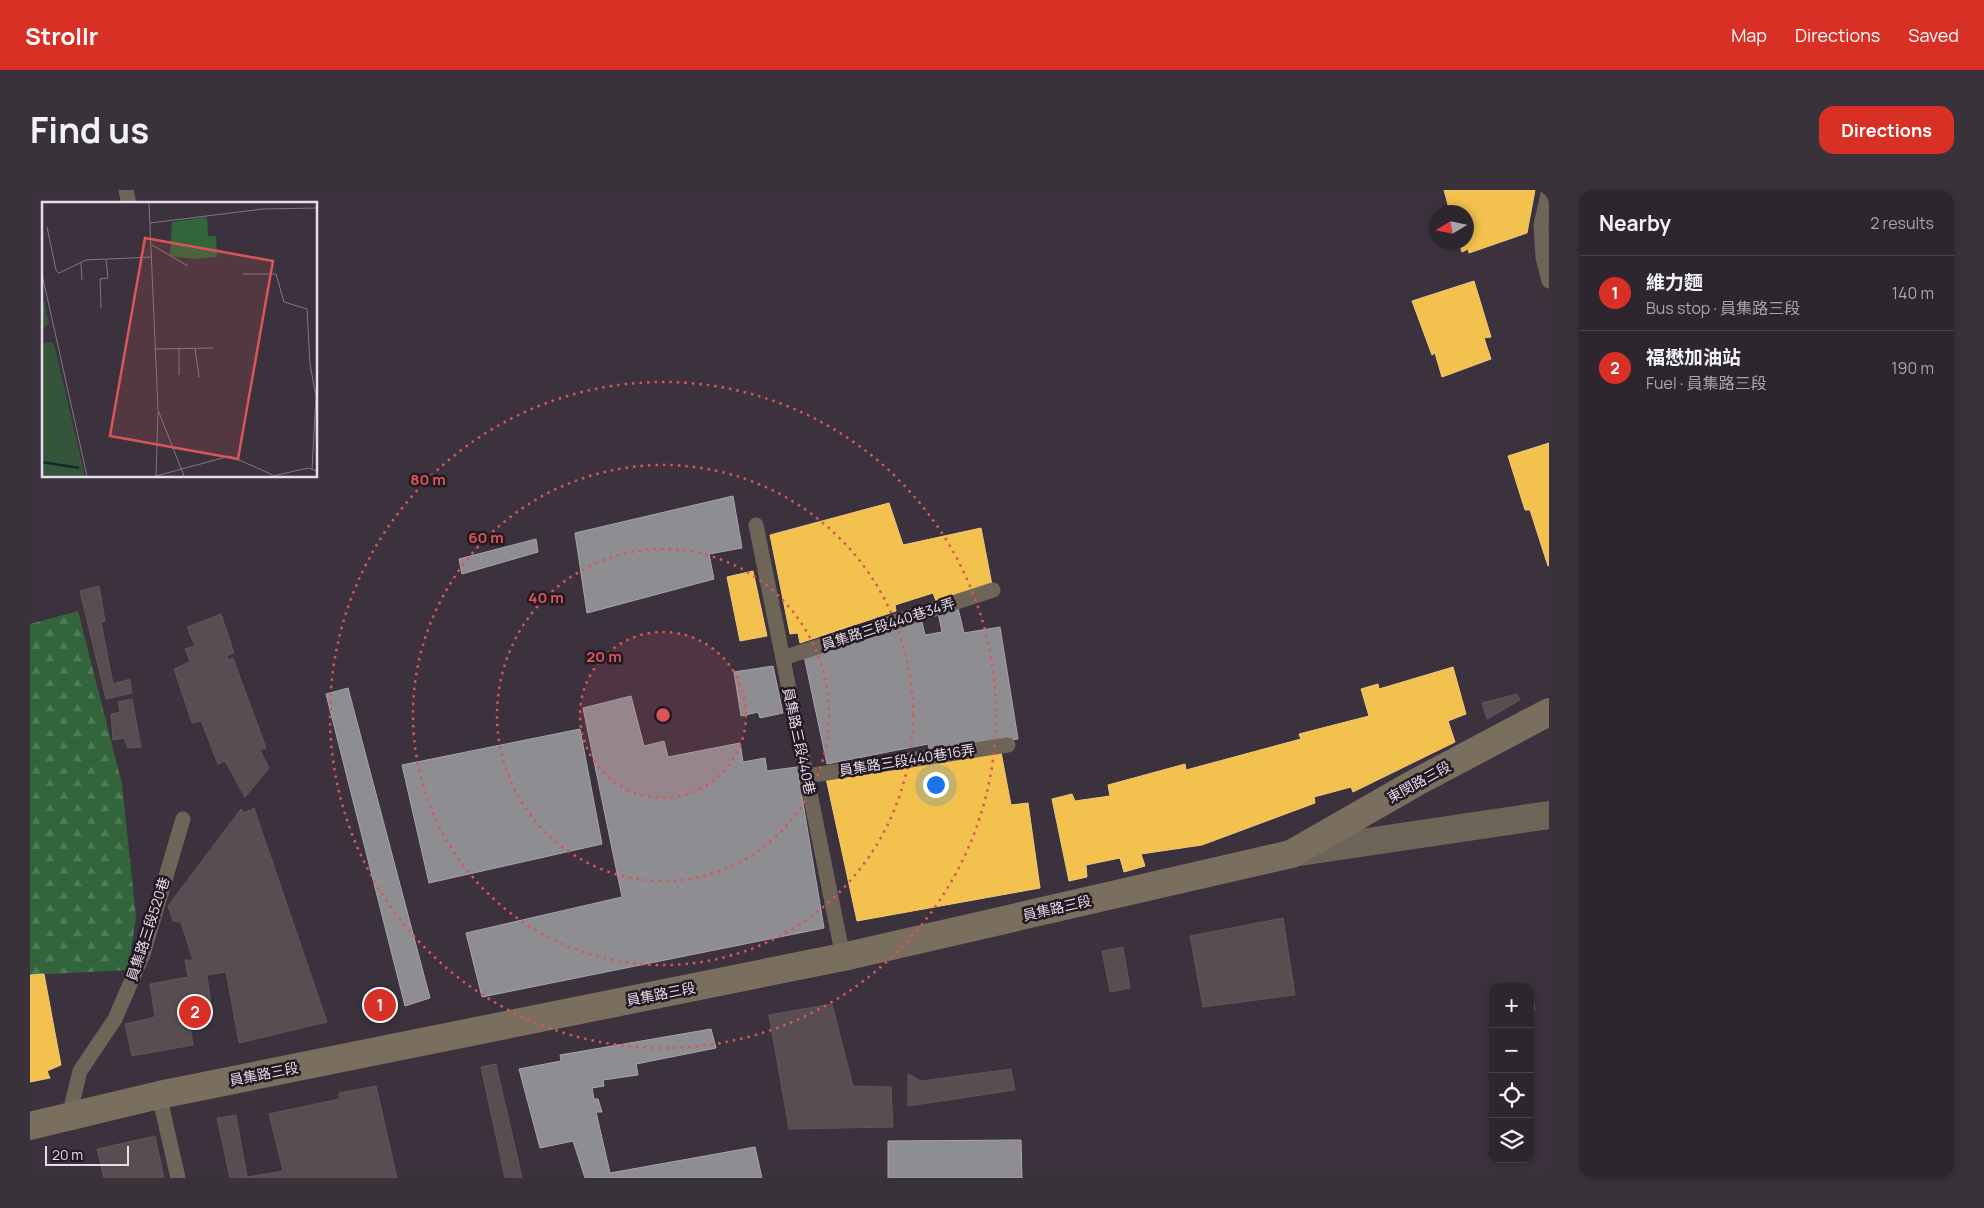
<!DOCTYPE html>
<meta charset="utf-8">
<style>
:root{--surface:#2d262e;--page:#39323a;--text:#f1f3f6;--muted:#a7a5aa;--line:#48434a;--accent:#d93025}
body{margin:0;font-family:Manrope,"Noto Sans TC",sans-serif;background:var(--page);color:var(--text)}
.controls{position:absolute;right:15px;bottom:15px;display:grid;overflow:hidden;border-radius:10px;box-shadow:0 2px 8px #0003}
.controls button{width:45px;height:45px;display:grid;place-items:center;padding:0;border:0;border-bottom:1px solid var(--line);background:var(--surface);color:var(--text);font:25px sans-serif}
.compass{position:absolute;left:1399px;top:15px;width:45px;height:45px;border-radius:50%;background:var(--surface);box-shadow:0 2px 8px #0003;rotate:260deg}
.scale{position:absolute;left:15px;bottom:12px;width:84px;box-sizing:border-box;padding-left:5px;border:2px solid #e8dcea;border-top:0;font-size:14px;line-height:18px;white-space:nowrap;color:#e8dcea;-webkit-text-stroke:4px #221923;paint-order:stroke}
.you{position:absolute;left:905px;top:594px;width:18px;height:18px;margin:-12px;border:4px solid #fff;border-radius:50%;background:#1a73e8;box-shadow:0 0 0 8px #1a73e833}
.badge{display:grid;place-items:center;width:32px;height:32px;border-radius:50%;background:var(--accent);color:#fff;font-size:16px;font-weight:700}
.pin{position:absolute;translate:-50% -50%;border:2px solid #fff;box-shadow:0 1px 5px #0006}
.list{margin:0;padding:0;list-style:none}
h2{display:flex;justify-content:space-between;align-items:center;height:65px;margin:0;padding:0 20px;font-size:21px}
h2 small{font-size:16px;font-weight:400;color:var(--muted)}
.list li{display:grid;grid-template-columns:32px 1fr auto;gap:15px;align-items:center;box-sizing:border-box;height:75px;padding:0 20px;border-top:1px solid var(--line)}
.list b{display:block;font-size:19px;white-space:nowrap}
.list p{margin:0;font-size:16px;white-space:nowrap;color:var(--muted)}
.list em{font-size:16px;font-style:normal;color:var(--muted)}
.icon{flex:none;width:28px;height:28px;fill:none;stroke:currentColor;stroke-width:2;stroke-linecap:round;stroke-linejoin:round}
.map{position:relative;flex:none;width:1519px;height:988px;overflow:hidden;border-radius:15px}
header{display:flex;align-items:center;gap:30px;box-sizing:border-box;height:70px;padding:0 25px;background:var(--accent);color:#fff}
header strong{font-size:24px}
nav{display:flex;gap:28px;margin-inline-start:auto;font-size:18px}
.intro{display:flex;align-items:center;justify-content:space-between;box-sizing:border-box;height:120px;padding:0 30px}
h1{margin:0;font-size:35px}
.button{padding:12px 22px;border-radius:15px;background:var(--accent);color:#fff;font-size:18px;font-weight:700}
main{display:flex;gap:30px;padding:0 30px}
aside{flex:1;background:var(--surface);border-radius:15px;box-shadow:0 2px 8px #0003}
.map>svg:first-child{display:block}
.forest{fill:url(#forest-firs)}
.homes{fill:#f2c14e;stroke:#efc97d}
.industry{fill:#8d8d92;stroke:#a8a5ac}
.building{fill:#584e52;stroke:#605558}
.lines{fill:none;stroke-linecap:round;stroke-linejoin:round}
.service{stroke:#6e6558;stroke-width:15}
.tertiary{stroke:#6e6558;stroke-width:28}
.secondary{stroke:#7a6f5f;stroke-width:28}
.ring{fill:none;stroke:#da5558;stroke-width:2.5;stroke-dasharray:2.5 5}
.labels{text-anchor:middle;stroke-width:5;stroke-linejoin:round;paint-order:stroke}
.street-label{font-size:14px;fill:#e8dcea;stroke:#221923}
.inset-river{fill:none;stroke:#0e2c32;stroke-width:2.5}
.inset-road{fill:none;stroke:#817683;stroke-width:1}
.view{fill:#da5558;fill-opacity:0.15;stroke:#da5558;stroke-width:2.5}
.inset-edge{fill:none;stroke:#e8dcea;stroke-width:2.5}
.centre{fill:#da5558;stroke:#221923;stroke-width:2.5}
.ring-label{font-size:15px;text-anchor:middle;font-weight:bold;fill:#da5558;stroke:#221923;stroke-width:5;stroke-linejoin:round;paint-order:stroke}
</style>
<header>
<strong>Strollr</strong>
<nav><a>Map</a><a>Directions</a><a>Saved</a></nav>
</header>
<div class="intro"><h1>Find us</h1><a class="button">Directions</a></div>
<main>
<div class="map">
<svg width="1519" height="988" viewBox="0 0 1519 988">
<defs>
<pattern id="forest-firs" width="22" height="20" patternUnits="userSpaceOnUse" patternTransform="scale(1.25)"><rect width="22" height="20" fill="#32653c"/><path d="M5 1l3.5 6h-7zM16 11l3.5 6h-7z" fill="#507a58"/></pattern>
</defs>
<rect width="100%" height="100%" fill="#3c323e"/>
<!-- forest -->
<path class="forest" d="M48 421 92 594 106 727 98 780 0 785V434Z"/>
<!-- homes -->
<path class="homes" d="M1414 0H1505L1497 43 1439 63 1438 59 1432 62 1429 52H1436V22H1420Z
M1444 91 1461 147 1454 148 1461 169 1412 187 1405 163 1402 165 1382 111Z
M1519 253V376H1518L1500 320H1495L1478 266Z
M859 313 873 355 951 338 962 395 906 411 903 403 865 415 866 421 770 453 768 443 760 444 740 345Z
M723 381 737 446 710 451 697 387Z
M1423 477 1436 524 1418 531 1425 552 1323 602 1321 597 1284 607 1285 613 1172 655 1111 664 1115 676 1094 682 1090 668 1056 675 1057 687 1039 691 1022 609 1042 604 1045 611 1080 606 1078 595 1155 574 1156 580 1271 549 1269 544 1339 526 1331 499 1348 494 1349 499Z
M971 562 981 615 998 613 1010 698 827 731 796 588Z
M14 784 31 875 17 881 20 888 0 892V785Z"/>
<!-- industry -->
<path class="industry" d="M703 306 712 358 679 364 684 389 557 423 545 343Z
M506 349 508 362 432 384 429 369Z
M928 418 934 443 970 437 988 549 900 562 898 554 797 574 774 466 891 428 895 445 912 442 908 423Z
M743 476 753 523 730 528 728 522 711 526 704 482Z
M318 498 400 808 375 816 296 504Z
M601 506 614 556 634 551 638 567 710 553 713 572 735 568 737 581 767 577 794 738 452 807 436 743 592 707 553 518Z
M550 539 572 654 399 693 372 575Z
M681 839 686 858 606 874 608 885 573 890 574 896 562 898 564 909H568L572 922H566L580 983 725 957 732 988H555L543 951 510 958 489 879 531 871 530 865Z
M991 950 992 988H858V951Z"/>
<!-- building -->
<path class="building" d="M69 396 75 431 71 432 83 494 100 489 102 503 76 509 50 401Z
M191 424 204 463 197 466 198 470 203 468 236 558 230 560 239 578 215 607 195 571 188 574 171 531 162 533 144 479 160 472 155 459 165 456 157 437Z
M1487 504 1490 510 1457 529 1452 513Z
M102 509 111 557 98 558 94 548 83 550 81 524 90 522 88 512Z
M224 618 297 832 209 853 196 782 177 785 181 815 158 821 163 855 102 866 95 834 125 827 120 794 158 787 155 770H163L151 732 143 731 138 716 211 619 214 623Z
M1253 728 1265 805 1173 817 1160 746Z
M1093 757 1100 798 1080 802 1072 761Z
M1500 800H1502L1505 820 1500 821Z
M802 814 823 896 861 897 863 937 759 939 739 825Z
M466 874 492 988H475L451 877Z
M981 879 985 900 878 916V884L891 891Z
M346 896 367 988H200L187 928 206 925 217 987 253 981 239 924 309 909V903Z
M125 946 134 988H74L67 959Z"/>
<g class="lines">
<!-- service -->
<path class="service" d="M96 0 99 14
M1519 0 1511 35 1513 67 1519 91
M726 335 813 767
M753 468 963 400
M777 586 978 555
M129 905 148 988
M39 926 50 881 85 829 113 764 153 629"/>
<!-- tertiary -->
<path class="tertiary" d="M1263 663 1519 625"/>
<!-- secondary -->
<path class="secondary" d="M0 936 129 905 813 767 1261 664 1385 593 1519 522"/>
</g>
<!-- distance rings -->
<circle cx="633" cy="525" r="83" fill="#da5558" fill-opacity=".12"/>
<g class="ring">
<circle cx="633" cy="525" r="83"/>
<circle cx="633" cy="525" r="166"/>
<circle cx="633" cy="525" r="250"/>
<circle cx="633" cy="525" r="333"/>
</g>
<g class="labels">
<!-- street labels -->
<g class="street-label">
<text transform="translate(858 434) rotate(-18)" y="5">員集路三段440巷34弄</text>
<text transform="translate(769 551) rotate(78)" y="5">員集路三段440巷</text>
<text transform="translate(877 570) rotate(-9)" y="5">員集路三段440巷16弄</text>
<text transform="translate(1389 592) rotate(-29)" y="5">東閔路三段</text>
<text transform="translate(1027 718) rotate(-13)" y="5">員集路三段</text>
<text transform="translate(118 739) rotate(-72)" y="5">員集路三段520巷</text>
<text transform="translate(631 804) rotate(-11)" y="5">員集路三段</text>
<text transform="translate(234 884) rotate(-11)" y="5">員集路三段</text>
</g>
</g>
<!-- overview -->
<g transform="translate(12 12)">
<rect width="275" height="275" fill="#3c323e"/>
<path d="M0 89 7 122 0 127ZM9 140 12 142 43 274H0V141Z" fill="#35553b"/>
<path d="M165 15 166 34H174L175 55 152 57 128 54 130 20Z" fill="#32653c"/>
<path class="inset-river" d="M0 260 37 266"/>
<path class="inset-road" d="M107 1 116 208 142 274M108 21 221 7 275 6M5 25 14 68 17 71 44 58 110 55M110 43 146 64M39 61 40 78M0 72 45 274M201 72H234L242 100 265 107 268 162 274 195 270 267M59 106 58 77 66 76 64 57M153 146 157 175M113 147 171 146M137 173V147M114 274 188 254 231 273M114 274 116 210M231 274 266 266 275 269"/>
<path class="view" d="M103 36 231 59 196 257 68 234Z"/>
<rect width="275" height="275" class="inset-edge"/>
</g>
<circle cx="633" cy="525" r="8" class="centre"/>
<g class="ring-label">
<text x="398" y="295">80 m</text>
<text x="456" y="353">60 m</text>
<text x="516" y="413">40 m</text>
<text x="574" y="472">20 m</text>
</g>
</svg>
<div class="controls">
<button>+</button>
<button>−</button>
<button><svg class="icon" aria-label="locate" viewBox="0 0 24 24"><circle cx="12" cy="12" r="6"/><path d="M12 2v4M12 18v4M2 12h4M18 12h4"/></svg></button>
<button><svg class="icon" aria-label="layers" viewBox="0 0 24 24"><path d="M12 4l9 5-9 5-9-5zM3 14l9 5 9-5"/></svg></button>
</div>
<svg class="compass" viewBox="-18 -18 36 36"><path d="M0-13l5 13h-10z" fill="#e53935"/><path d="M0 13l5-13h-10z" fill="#a7a5aa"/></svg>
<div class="scale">20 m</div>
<div class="you"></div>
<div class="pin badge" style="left:350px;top:815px">1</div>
<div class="pin badge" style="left:165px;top:822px">2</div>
</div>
<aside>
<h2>Nearby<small>2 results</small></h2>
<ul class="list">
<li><span class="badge">1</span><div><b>維力麵</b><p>Bus stop · 員集路三段</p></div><em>140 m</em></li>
<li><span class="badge">2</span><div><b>福懋加油站</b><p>Fuel · 員集路三段</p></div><em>190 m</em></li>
</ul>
</aside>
</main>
